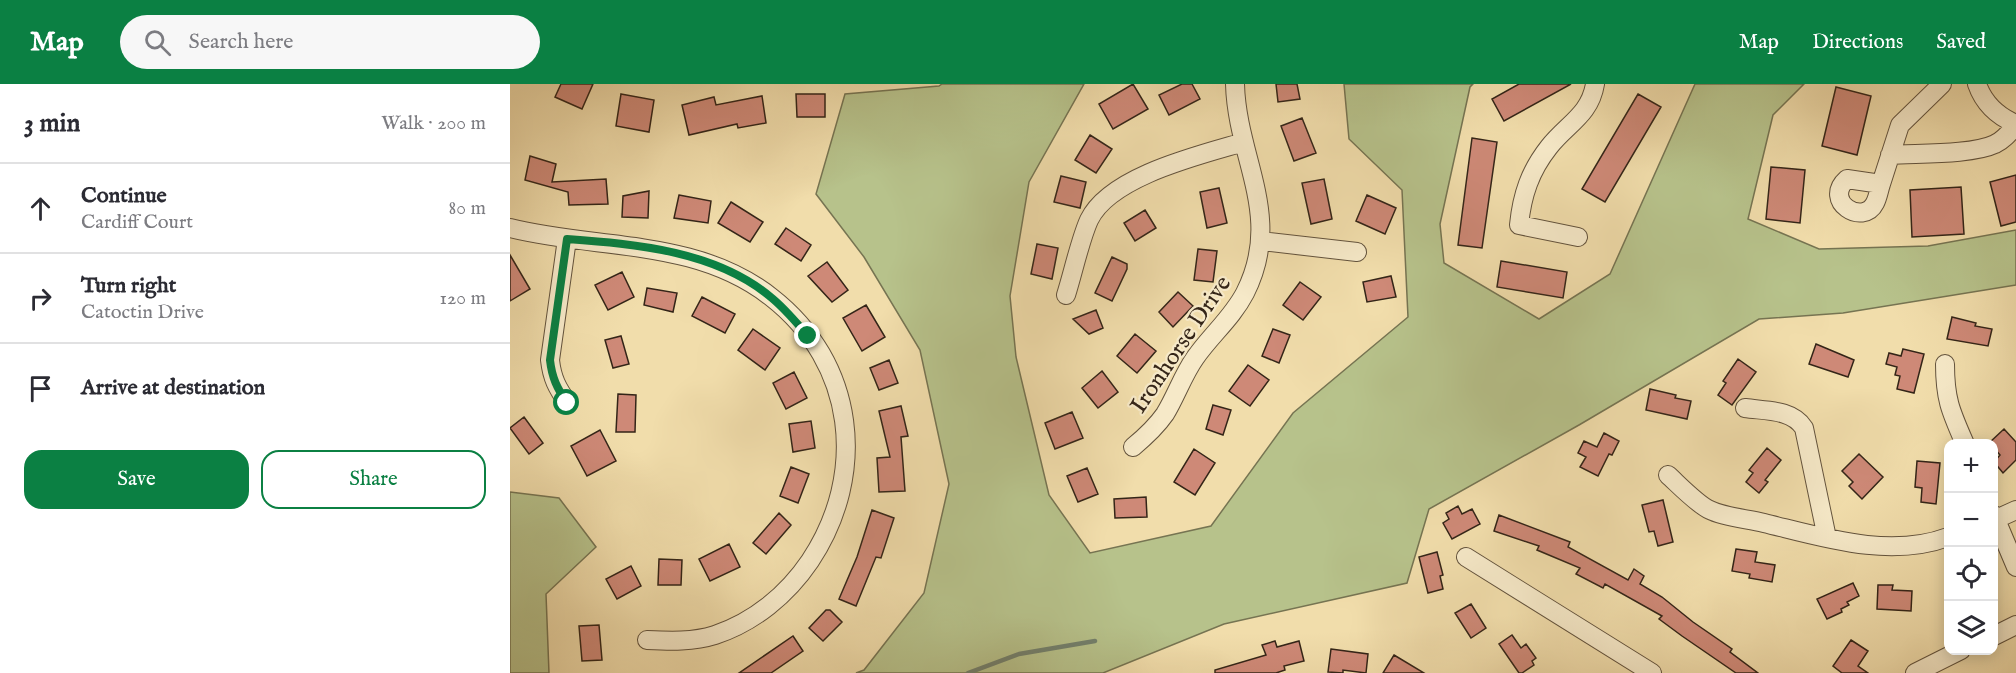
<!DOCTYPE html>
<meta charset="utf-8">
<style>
:root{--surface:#fff;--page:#f7f7f7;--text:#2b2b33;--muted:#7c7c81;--line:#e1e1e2;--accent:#0b8043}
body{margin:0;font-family:"IM FELL English",serif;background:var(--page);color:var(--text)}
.controls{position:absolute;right:18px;bottom:18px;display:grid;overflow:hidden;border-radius:12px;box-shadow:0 3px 15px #0003}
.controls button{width:54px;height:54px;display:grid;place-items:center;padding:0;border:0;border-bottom:2px solid var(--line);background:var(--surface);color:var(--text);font:30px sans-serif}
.stop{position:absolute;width:18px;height:18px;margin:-14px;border:4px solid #0b8043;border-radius:50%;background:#fff}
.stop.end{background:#0b8043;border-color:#fff;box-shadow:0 2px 6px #0008}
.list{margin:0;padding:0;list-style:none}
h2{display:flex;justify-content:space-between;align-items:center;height:78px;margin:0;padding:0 24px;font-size:26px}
h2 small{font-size:20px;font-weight:400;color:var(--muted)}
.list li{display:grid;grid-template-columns:39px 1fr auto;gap:18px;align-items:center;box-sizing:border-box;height:90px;padding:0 24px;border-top:2px solid var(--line)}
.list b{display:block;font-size:22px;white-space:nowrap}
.list p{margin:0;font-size:20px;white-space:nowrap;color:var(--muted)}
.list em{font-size:20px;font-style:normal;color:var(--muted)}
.actions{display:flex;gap:12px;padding:18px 24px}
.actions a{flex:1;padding:14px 0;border:2px solid var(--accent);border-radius:18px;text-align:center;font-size:21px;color:var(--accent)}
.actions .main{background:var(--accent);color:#fff}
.icon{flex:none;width:33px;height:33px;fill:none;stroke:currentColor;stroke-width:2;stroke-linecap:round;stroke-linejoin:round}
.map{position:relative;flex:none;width:1506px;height:589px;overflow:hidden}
header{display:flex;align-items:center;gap:36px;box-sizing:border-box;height:84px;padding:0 30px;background:var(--accent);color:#fff}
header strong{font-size:28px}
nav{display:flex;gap:33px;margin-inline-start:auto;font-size:21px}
.search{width:420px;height:54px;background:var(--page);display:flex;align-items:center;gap:15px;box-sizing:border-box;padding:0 21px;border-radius:33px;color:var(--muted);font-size:22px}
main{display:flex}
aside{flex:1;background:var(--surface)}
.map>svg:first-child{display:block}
.green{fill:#b7c28b;stroke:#767452;stroke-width:1.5}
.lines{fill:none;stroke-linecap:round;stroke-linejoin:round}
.stream{stroke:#72806d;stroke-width:4.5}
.building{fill:#ce8977;stroke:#342518;stroke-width:1.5}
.minor-casing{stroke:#63533d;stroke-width:20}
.minor{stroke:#f6e9c8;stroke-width:18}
.route{stroke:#0b8043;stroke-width:8}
.labels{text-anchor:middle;stroke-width:4.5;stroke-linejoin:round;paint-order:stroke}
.street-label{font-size:24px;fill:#342518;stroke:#f6e9c8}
</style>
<header>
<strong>Map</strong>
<div class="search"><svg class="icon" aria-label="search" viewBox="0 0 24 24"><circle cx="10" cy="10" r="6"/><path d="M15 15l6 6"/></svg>Search here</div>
<nav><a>Map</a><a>Directions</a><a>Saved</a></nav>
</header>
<main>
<aside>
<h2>3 min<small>Walk · 200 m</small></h2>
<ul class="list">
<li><svg class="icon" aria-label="ahead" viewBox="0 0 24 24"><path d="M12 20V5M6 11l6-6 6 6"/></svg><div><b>Continue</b><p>Cardiff Court</p></div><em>80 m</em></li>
<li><svg class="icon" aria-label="right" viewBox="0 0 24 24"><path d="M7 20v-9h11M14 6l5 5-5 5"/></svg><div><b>Turn right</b><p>Catoctin Drive</p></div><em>120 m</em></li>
<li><svg class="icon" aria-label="arrive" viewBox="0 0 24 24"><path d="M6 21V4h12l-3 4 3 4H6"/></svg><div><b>Arrive at destination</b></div></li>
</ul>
<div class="actions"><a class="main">Save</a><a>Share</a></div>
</aside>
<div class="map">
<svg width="1506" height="589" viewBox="0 0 1506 589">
<rect width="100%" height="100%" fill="#f1ddab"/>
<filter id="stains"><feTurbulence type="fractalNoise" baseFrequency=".00333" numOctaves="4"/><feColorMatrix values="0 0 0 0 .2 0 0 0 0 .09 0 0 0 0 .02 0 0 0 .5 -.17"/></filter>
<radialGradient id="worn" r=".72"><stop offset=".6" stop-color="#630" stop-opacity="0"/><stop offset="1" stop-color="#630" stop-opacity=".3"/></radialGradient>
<!-- green -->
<path class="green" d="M432 0H574L519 98 500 212 506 273 539 411 580 469 701 442 783 329 898 233 892 106 839 55 834 0H963L960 3 930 140 934 179 1029 235 1100 190 1185 0H1294L1263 31 1238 135 1309 165 1418 162 1506 146V201L1333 229 1249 235 1069 341 919 425 897 499 714 540 593 589H346L354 586 414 509 439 400 410 266 354 173 306 110 335 10 429 2Z
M0 408 49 414 86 463 36 510 39 589H0Z"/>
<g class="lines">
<!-- stream -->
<path class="stream" d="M458 589 509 570 585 557"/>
</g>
<!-- building -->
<path class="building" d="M51 0H83L72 25 45 13Z
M623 0 638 25 603 45 589 20Z
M672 0H682L690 15 659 31 649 11Z
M766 0H787L790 15 768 18Z
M1009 0H1061L994 37 982 15Z
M1326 3 1361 12 1347 71 1312 62Z
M111 10 144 16 139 48 106 42Z
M286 10H315V33H287Z
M1128 10 1151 23 1095 118 1072 105Z
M252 12 256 39 228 44 227 40 179 51 172 21 204 13 206 21Z
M792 34 806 69 784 77 771 42Z
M580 51 602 65 586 89 565 76Z
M962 54 987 58 972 164 948 161Z
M20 72 46 80 42 98 96 95 98 120 59 121 58 108 15 96Z
M1261 83 1295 86 1290 139 1256 135Z
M1506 91V138L1491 142 1480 98Z
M551 92 576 98 570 124 544 118Z
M814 95 822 135 801 140 792 99Z
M1451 103 1454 150 1402 153 1400 106Z
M709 104 717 139 697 144 690 108Z
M139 107 138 134 112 133 113 112Z
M169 111 201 117 198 139 164 134Z
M857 111 886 124 875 150 846 137Z
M221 118 253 138 240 158 208 139Z
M635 126 646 144 625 157 614 139Z
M276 144 301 161 291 177 265 160Z
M527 160 548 164 542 195 521 190Z
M688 165 707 167 703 198 684 196Z
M0 171 20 205 0 217Z
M602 173 617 180V185L602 217 585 209Z
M991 177 1057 188 1053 214 987 203Z
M317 178 338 206 322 218 298 192Z
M112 188 124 213 98 226 85 201Z
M881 192 886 213 857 218 853 198Z
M790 198 811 213 793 236 773 221Z
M137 204 167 209 163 228 134 221Z
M668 208 683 222 663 243 649 228Z
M192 213 225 230 215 249 182 232Z
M356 221 375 253 352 267 333 234Z
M586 226 593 244 579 250 563 235Z
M1442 233 1466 239 1465 242 1482 245 1478 262 1437 255Z
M243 245 270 264 255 286 228 266Z
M763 245 780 251 769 279 752 272Z
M625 250 646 267 627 289 607 272Z
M111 252 119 280 103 284 95 256Z
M1306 260 1344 276 1338 293 1299 280Z
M1393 265 1414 270 1404 309 1387 305 1390 292 1385 291 1387 283 1376 280 1379 269 1391 272Z
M1228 275 1246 288 1222 321 1208 311 1216 299 1213 297Z
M379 276 388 299 369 306 360 284Z
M738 281 759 296 740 322 719 307Z
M592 287 608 308 588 324 572 304Z
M284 288 297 314 276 325 263 299Z
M1140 305 1166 311 1165 314 1181 317 1177 335 1136 326Z
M108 310 126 311 125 348H106Z
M703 321 721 326 713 351 696 345Z
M391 322 398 352 391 353 395 407 369 408 367 374 380 373 369 327Z
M562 328 573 354 545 365 535 339Z
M14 333 33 359 19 370 0 344Z
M301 337 305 364 283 368 279 340Z
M1494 345 1506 358V376L1493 389 1484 378 1490 371 1484 364V360L1479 359Z
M90 346 106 377 77 392 61 362Z
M1094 349 1109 357 1102 371 1099 370 1088 392 1070 383 1076 373 1068 369 1074 357 1087 363Z
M1257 364 1271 376 1255 396 1258 398 1249 409 1236 398 1243 389 1239 386Z
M684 365 705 379 685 411 664 398Z
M1349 370 1373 393 1352 415 1339 402 1343 398 1332 387Z
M1407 377 1430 379 1426 420 1411 418 1412 404 1405 403Z
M281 383 299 390 288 419 270 412Z
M577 384 588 410 568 418 557 392Z
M636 413 637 433 605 434 604 415Z
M1153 416 1163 458 1148 462 1144 447 1139 448 1132 421Z
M948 422 952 430 962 425 970 440 942 455 933 439 939 435 936 429Z
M362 426 384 434 371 474 366 473 346 522 329 515 347 473Z
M269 429 281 441 256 470 243 459Z
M989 431 1060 458 1058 463 1118 496 1124 485 1134 492 1130 500 1152 513 1183 538 1222 565 1220 568 1248 589H1226L1172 552 1149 535 1152 532 1095 500 1093 504 1066 490 1070 484 1027 466 1029 462 984 447Z
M219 460 230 483 200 497 189 475Z
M1226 465 1247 468 1245 478 1265 481 1262 498 1239 494 1240 490 1222 487Z
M927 468 933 491 930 492 933 505 918 509 909 473Z
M149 475 172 476 171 501H148Z
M121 482 131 502 107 515 96 495Z
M1343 499 1349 512 1337 518 1339 521 1331 525 1332 528 1317 535 1307 515Z
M1368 501H1383L1382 506 1402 507 1401 527 1367 525Z
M961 520 976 544 961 554 945 529Z
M316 526H320L332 538 313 557 299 544Z
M89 541 92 576 72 577 69 542Z
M1002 551 1011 564 1016 560 1026 574 1022 577 1024 581 1012 589H1009L989 560Z
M283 552 293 567 261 589H229Z
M1341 556 1358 567 1348 582 1358 589H1332L1323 582Z
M765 557 767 563 789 557 794 577 774 582 775 586 766 589H705V586L756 571 752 561Z
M821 565 858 570 856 589 833 586V589L818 588Z
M884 571 914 589H873Z"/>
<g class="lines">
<defs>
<path id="minor" d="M1467 0C1474 20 1487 32 1506 40
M1380 71C1407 69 1462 71 1485 60 1494 56 1500 48 1506 41
M1337 95 1371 100C1369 106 1368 113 1365 119 1353 143 1312 117 1337 95Z
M1371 100 1390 41 1432 0
M0 144C88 166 186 154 261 213 346 279 358 390 300 477 277 511 244 538 205 551 183 558 160 557 137 556
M1068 153 1009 141C1012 111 1020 87 1039 63 1057 40 1080 31 1085 0
M57 155 40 276C42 294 47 304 58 319
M751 157 847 168
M556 211C563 189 570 156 579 136 600 92 690 71 734 58
M1435 280C1435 316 1441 328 1455 360
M1235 324C1255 327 1282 325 1294 344L1317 454
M623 363C635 353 646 343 655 330 666 312 673 291 685 274 701 251 722 234 735 209 774 132 727 76 725 0
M1158 391C1168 400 1188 421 1200 426 1214 433 1238 435 1254 439 1312 453 1379 475 1438 453
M1484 431 1506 483
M1484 436 1506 426
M956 473 1142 589
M1484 552 1506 541
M1405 589 1451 566"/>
</defs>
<!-- minor casing -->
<use href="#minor" class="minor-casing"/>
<!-- minor -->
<use href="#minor" class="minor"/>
</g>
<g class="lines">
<!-- route -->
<path class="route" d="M57 319C47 304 42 294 40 276L57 155C126 160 208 167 263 215 276 226 287 239 298 252"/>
</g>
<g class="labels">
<!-- street labels -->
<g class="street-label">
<text transform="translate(670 260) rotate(-56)" y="8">Ironhorse Drive</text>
</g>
</g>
<rect width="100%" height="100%" filter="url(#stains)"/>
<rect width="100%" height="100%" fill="url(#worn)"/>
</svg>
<div class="controls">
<button>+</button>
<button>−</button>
<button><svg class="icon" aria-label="locate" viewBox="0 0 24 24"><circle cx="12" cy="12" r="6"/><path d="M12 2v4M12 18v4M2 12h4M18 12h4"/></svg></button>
<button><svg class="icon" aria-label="layers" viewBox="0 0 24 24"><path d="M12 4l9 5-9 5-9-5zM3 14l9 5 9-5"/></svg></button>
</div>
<div class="stop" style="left:57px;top:319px"></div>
<div class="stop end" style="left:298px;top:252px"></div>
</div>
</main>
